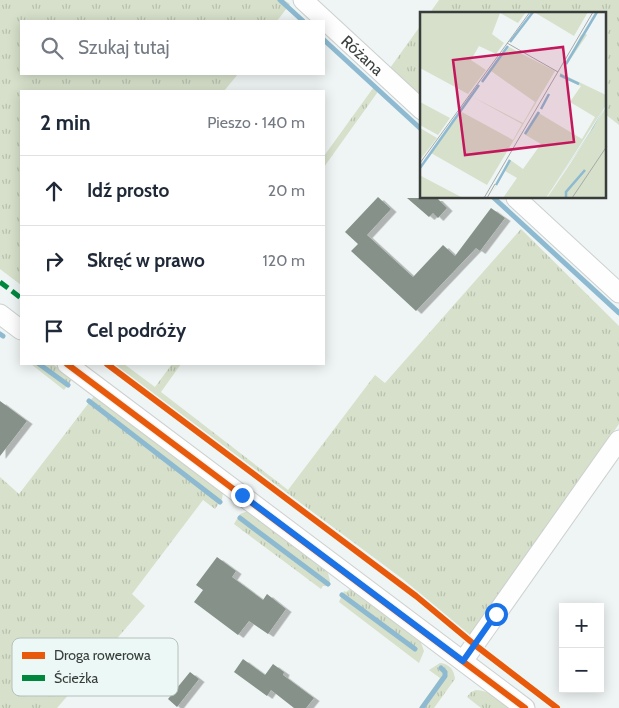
<!DOCTYPE html>
<html lang="pl">
<meta charset="utf-8">
<style>
:root{--surface:#fff;--page:#f2f2f3;--text:#1f2937;--muted:#747a83;--line:#e0e1e3}
body{margin:0;font-family:Cabin,sans-serif;background:var(--page);color:var(--text)}
.controls{position:absolute;right:15px;bottom:15px;display:grid;overflow:hidden;border-radius:0px;box-shadow:0 2px 12px #0003}
.controls button{width:45px;height:45px;display:grid;place-items:center;padding:0;border:0;border-bottom:1px solid var(--line);background:var(--surface);color:var(--text);font:25px sans-serif}
.stop{position:absolute;width:15px;height:15px;margin:-11px;border:4px solid #1a73e8;border-radius:50%;background:#fff}
.stop.end{background:#1a73e8;border-color:#fff;box-shadow:0 1px 5px #0008}
.list{margin:0;padding:0;list-style:none}
h2{display:flex;justify-content:space-between;align-items:center;height:65px;margin:0;padding:0 20px;font-size:21px}
h2 small{font-size:16px;font-weight:400;color:var(--muted)}
.list li{display:grid;grid-template-columns:32px 1fr auto;gap:15px;align-items:center;box-sizing:border-box;height:70px;padding:0 20px;border-top:1px solid var(--line)}
.list b{display:block;font-size:19px;white-space:nowrap}
.list em{font-size:16px;font-style:normal;color:var(--muted)}
.icon{flex:none;width:28px;height:28px;fill:none;stroke:currentColor;stroke-width:2;stroke-linecap:round;stroke-linejoin:round}
.map{position:relative;flex:none;width:619px;height:708px;overflow:hidden}
.search{position:absolute;background:var(--surface);box-shadow:0 2px 12px #0003;left:20px;top:20px;width:305px;height:55px;display:flex;align-items:center;gap:12px;box-sizing:border-box;padding:0 18px;border-radius:0px;color:var(--muted);font-size:19px}
.panel{position:absolute;background:var(--surface);box-shadow:0 2px 12px #0003;left:20px;top:90px;width:305px;height:275px;border-radius:0px}
.map>svg:first-child{display:block}
.grass{fill:url(#grass-tufts)}
.lines{fill:none;stroke-linecap:round;stroke-linejoin:round}
.stream{stroke:#8dbad1;stroke-width:5}
.building{fill:#859189;filter:url(#shadow)}
.minor-casing{stroke:#ccd0cf;stroke-width:21}
.minor{stroke:#fdfefd;stroke-width:19}
.quiet{stroke:#00873e;stroke-width:5;stroke-dasharray:10 5;stroke-linecap:butt}
.cycleway-casing{stroke:#ecf8f5;stroke-width:9}
.cycleway{stroke:#e8590c;stroke-width:6}
.route{stroke:#1a73e8;stroke-width:6}
.labels{text-anchor:middle;stroke-width:5;stroke-linejoin:round;paint-order:stroke}
.street-label{font-size:16px;fill:#383d3b;stroke:#ecf8f5}
.inset-river{fill:none;stroke:#8dbad1;stroke-width:2.5}
.inset-road{fill:none;stroke:#a6abaa;stroke-width:1}
.view{fill:#c2185b;fill-opacity:0.15;stroke:#c2185b;stroke-width:2.5}
.inset-edge{fill:none;stroke:#383d3b;stroke-width:2.5}
.key{fill:#ecf8f5;stroke:#b6c0bd;stroke-width:1}
.key-label{font-size:14px;fill:#383d3b}
</style>
<div class="map">
<svg width="619" height="708" viewBox="0 0 619 708">
<defs>
<pattern id="grass-tufts" width="24" height="20" patternUnits="userSpaceOnUse" patternTransform="scale(1.25)"><rect width="24" height="20" fill="#d6e0ca"/><path d="M3 7l-1-3M5 7V3M7 7l1-3M15 17l-1-3M17 17v-4M19 17l1-3" fill="none" stroke="#b8c1ae"/></pattern>
<filter id="shadow"><feDropShadow dx="5.5" dy="3" stdDeviation="0" flood-color="#0004"/></filter>
</defs>
<rect width="100%" height="100%" fill="#eff5f4"/>
<!-- grass -->
<path class="grass" d="M0 0H284L290 4 277 21H21V74H238L224 91H21V285L0 269Z
M439 0H619V125L605 114V14H429Z
M421 25V97L390 68Z
M376 84 377 93 324 167V156Z
M521 229 619 326V424L472 637 404 580 114 364H124L155 387 172 364H181L161 392 288 490 375 375 385 383Z
M31 364H53L71 378V381L64 390Z
M94 396 223 492 222 499 215 509 203 500 132 594 145 606 57 708H0V477L19 494Z
M248 511 327 569 330 581 326 586H323L321 589 234 524 240 514Z
M350 589 420 640 424 651 419 663 339 602 344 591 346 592Z
M440 663C450 664 454 670 455 679L434 708H419L440 678 429 670Z
M476 690C489 690 500 700 510 708H481L467 697 471 692Z"/>
<g class="lines">
<!-- stream -->
<path class="stream" d="M280 0 303 21
M324 40 422 130
M494 198 619 313
M0 334 3 336
M39 364 68 385
M89 401 220 502
M240 518 328 584
M342 595 415 649
M422 708 445 676V672L441 668"/>
</g>
<!-- building -->
<path class="building" d="M378 197 391 209 367 235 413 277 443 245 455 256 491 208 505 218 480 251 476 248 416 311 351 251 358 244 345 232Z
M407 198H437L447 208 438 218 433 213 429 217Z
M0 401 27 421 0 456Z
M217 557 236 571 232 577 263 600 267 594 286 609 268 634 249 621 238 635 194 602 203 590 196 585Z
M243 659 265 675 273 664 284 672 283 675 314 698 306 708H294L271 690 267 696 234 672Z
M190 672 199 679 177 707 168 699Z"/>
<g class="lines">
<defs>
<g id="minor">
<path id="s1" d="M303 0 422 110"/>
<path d="M516 198 619 293"/>
<path d="M0 314 21 330"/>
<path d="M67 364 525 708"/>
<path d="M463 661 619 440"/>
</g>
</defs>
<!-- minor casing -->
<use href="#minor" class="minor-casing"/>
<!-- minor -->
<use href="#minor" class="minor"/>
<!-- quiet -->
<path class="quiet" d="M0 282 21 298"/>
<defs>
<path id="cycleway" d="M67 364 525 708
M107 364 416 596 475 645 557 708"/>
</defs>
<!-- cycleway casing -->
<use href="#cycleway" class="cycleway-casing"/>
<!-- cycleway -->
<use href="#cycleway" class="cycleway"/>
</g>
<g class="lines">
<!-- route -->
<path class="route" d="M242 495 463 661 496 614"/>
</g>
<g class="labels">
<!-- street labels -->
<g class="street-label">
<text dy="6" stroke="none"><textPath href="#s1" startOffset="81">Różana</textPath></text>
</g>
</g>
<!-- overview -->
<g transform="translate(420 12)">
<rect width="186" height="186" fill="#eff5f4"/>
<path d="M0 0H106L98 11 80 1 72 22 84 31 76 42 59 34 51 48 66 58 48 82 0 56ZM114 0H168L154 24ZM166 22 167 23 143 58 161 23ZM89 35 135 59 67 173 11 141 40 99 93 128 102 112 51 84 103 111 115 90 71 59ZM140 61 186 83V93L126 186H83L97 166 85 159 72 181 89 147 103 157 121 132 104 122 117 100 162 127 175 105 150 90 161 74 140 65ZM0 90 30 106 18 123 0 113ZM186 95V186H127L150 152ZM0 116 17 126 0 148ZM0 163 3 165 43 186H0Z" fill="#d6e0ca"/>
<path d="M186 93 173 116 126 186 170 120Z" fill="#8dbad1"/>
<path class="inset-river" d="M90 30 113 0M146 52 177 0M140 63 159 72M62 70 88 34M121 97 129 82M105 122 119 100M0 156 59 73M76 173 90 148M146 186V180L165 158"/>
<path class="inset-road" d="M87 31 138 60M0 151 110 0M64 186 173 0M67 186 75 172M152 186 187 134"/>
<path class="view" d="M143 35 154 130 45 143 33 48Z"/>
<rect width="186" height="186" class="inset-edge"/>
</g>
<!-- legend -->
<rect x="12" y="638" width="166" height="58" rx="8" class="key"/>
<rect x="22" y="652" width="23" height="7" fill="#e8590c"/>
<rect x="22" y="675" width="23" height="6" fill="#00873e"/>
<g class="key-label">
<text x="54" y="660">Droga rowerowa</text>
<text x="54" y="683">Ścieżka</text>
</g>
</svg>
<div class="controls">
<button>+</button>
<button>−</button>
</div>
<div class="stop" style="left:496px;top:614px"></div>
<div class="stop end" style="left:242px;top:495px"></div>
<div class="search"><svg class="icon" aria-label="search" viewBox="0 0 24 24"><circle cx="10" cy="10" r="6"/><path d="M15 15l6 6"/></svg>Szukaj tutaj</div>
<section class="panel">
<h2>2 min<small>Pieszo · 140 m</small></h2>
<ul class="list">
<li><svg class="icon" aria-label="ahead" viewBox="0 0 24 24"><path d="M12 20V5M6 11l6-6 6 6"/></svg><div><b>Idź prosto</b></div><em>20 m</em></li>
<li><svg class="icon" aria-label="right" viewBox="0 0 24 24"><path d="M7 20v-9h11M14 6l5 5-5 5"/></svg><div><b>Skręć w prawo</b></div><em>120 m</em></li>
<li><svg class="icon" aria-label="arrive" viewBox="0 0 24 24"><path d="M6 21V4h12l-3 4 3 4H6"/></svg><div><b>Cel podróży</b></div></li>
</ul>
</section>
</div>
